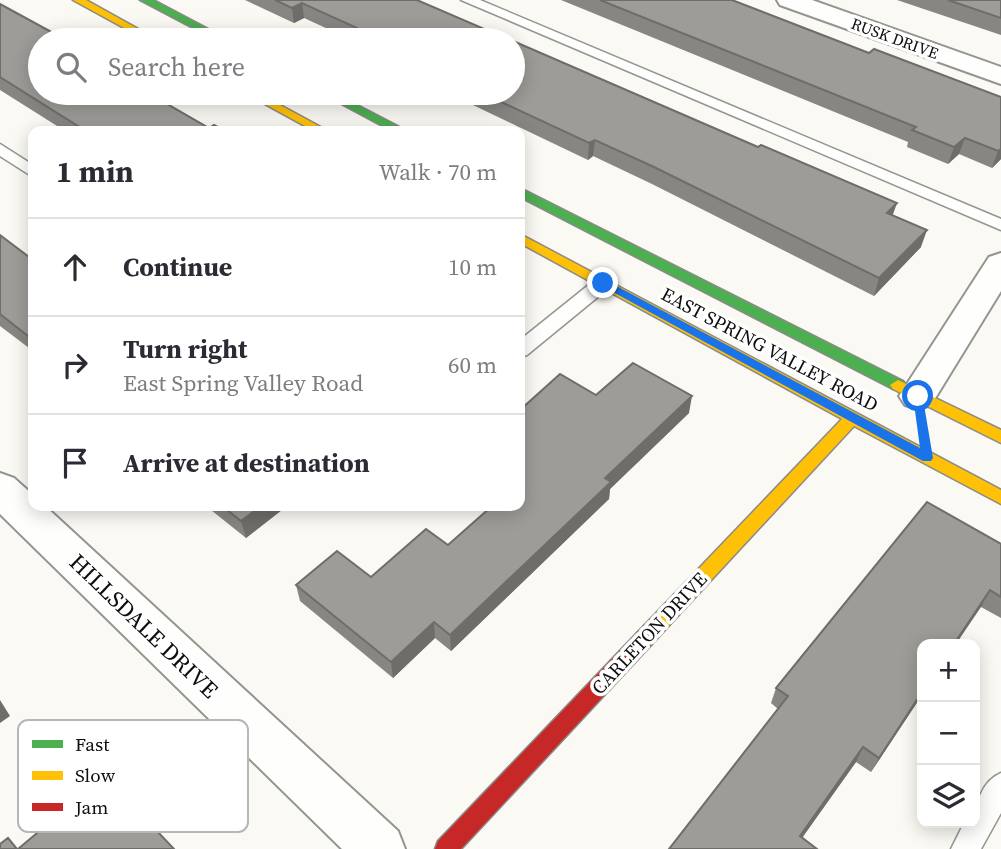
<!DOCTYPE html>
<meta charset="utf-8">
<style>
:root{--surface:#fff;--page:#f7f7f7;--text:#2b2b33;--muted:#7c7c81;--line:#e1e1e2}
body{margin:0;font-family:"Source Serif 4",serif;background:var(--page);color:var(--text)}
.controls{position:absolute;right:21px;bottom:21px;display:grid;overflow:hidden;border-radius:14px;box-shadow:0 4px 18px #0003}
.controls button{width:63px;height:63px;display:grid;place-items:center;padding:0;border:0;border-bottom:2px solid var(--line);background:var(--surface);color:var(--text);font:35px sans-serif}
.stop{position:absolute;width:21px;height:21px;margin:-16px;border:5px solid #1a73e8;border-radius:50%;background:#fff}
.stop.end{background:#1a73e8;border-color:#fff;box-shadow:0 2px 7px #0008}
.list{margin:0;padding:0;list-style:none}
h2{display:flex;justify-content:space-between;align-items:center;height:91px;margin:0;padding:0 28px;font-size:30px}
h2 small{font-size:23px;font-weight:400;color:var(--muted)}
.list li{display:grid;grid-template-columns:46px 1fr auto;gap:21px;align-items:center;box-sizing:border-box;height:98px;padding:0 28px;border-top:2px solid var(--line)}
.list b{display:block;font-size:26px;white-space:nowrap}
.list p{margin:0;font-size:23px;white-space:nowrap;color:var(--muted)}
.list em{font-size:23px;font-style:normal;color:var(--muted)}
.icon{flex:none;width:38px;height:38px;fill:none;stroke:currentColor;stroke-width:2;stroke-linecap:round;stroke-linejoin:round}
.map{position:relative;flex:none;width:1001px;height:849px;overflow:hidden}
.search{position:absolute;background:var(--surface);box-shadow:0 4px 18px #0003;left:28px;top:28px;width:497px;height:77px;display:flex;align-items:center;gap:18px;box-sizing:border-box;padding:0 24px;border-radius:38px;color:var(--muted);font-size:26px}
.panel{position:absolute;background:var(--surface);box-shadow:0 4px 18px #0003;left:28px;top:126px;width:497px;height:385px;border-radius:14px}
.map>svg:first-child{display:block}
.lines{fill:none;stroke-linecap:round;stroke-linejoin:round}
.lane-casing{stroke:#949491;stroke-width:3}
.street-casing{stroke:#949491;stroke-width:4}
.fast-casing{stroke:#8b8a88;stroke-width:3}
.slow-casing{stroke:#8b8a88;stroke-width:3}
.jam-casing{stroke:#8b8a88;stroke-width:3}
.lane{fill:#fefefd;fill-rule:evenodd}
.street{fill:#fefefd;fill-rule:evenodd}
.fast{fill:#4caf50;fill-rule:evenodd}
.slow{fill:#ffc107;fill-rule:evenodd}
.jam{fill:#c62828;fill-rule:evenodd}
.wall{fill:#888683}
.shaded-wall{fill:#6f6d6a}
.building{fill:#9e9c98;stroke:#6f6d6a;stroke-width:2}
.route{fill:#1a73e8}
.labels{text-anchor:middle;stroke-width:7;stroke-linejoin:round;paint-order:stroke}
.far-street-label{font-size:16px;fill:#0e0e0e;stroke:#fff}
.street-label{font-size:19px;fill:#0e0e0e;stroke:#fff}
.near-street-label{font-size:23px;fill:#0e0e0e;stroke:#fff}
.key{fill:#fff;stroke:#b7b7b7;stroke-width:2}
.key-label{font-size:19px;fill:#0e0e0e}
</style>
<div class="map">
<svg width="1001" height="849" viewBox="0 0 1001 849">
<rect width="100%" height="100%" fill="#faf9f3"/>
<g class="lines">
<defs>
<path id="lane" d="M461 0H480L1001 219V230Z
M0 144 33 165V177L0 156Z
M603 277 612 283 610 287 527 355 520 357V340L596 279Z
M1001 773V813L981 849H951L964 823H975C975 804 982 781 1001 773Z"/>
<path id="street" d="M777 0H812L1001 67V84L780 5Z
M1001 253V291L931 405 918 409 905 405 899 396 905 387 989 257Z
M0 473 14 478 33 495V506H45L398 831 405 849H342L0 514Z"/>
<path id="fast" d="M140 0H153L229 40H216Z
M321 93H334L407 131H392Z
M520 188 903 381 906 385 903 389H893L520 197Z"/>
<path id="slow" d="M73 0H86L158 40H146Z
M245 93H258L328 131H314Z
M520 234 1001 490V504L854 426 651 645 644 647 637 645 635 639 637 633 842 419 520 243Z
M898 380 1001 430V443L893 389 890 385Z"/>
<path id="jam" d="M644 631 651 633 653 639 651 645 461 849H435L438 841 637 633Z"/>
</defs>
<!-- lane casing -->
<use href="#lane" class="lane-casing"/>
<!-- street casing -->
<use href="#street" class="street-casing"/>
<!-- fast casing -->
<use href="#fast" class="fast-casing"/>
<!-- slow casing -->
<use href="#slow" class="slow-casing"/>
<!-- jam casing -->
<use href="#jam" class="jam-casing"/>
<!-- lane -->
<use href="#lane" class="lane"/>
<!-- street -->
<use href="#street" class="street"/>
<!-- fast -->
<use href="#fast" class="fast"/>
<!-- slow -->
<use href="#slow" class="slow"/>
<!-- jam -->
<use href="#jam" class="jam"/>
</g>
<!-- wall -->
<path class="wall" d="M245 0H417L510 40H352L304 18 294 23Z
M561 0H732L869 53 1001 97V159L992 168 959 154 948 164 907 147 908 142Z
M897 0H1001V35Z
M0 4 40 40 209 128 225 131H65L0 90Z
M448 93H513L893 215 921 247 874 296 652 184 593 156 588 160Z
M0 235 33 260V351L0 326Z
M596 395 689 413 610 489 609 499 451 651 435 638 393 678 300 601 296 585 371 577 448 545 520 506V410Z
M206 506H287L246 538Z
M1001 544V618L981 607 922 644V695L871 772 856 762 802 838 669 849 778 709 771 703 776 688Z"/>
<!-- shaded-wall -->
<path class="shaded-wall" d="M302 3 304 18 294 23 292 8Z
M965 138 959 154 948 164 954 147Z
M595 140 593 156 588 160 589 143Z
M1001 149V159L992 168 998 151Z
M897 203 891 220 887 213Z
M927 230 921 247 874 296 879 278Z
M692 396 689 413 610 489 609 499 451 651 450 635 605 478Z
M261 506H287L246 538 241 521Z
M990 590 981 607 956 644H954Z
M434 622 435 638 393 678 391 662Z
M922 692V695L871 772 879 758Z
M0 700 10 716 0 723Z
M863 747 856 762 794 849 800 836Z"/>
<!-- building -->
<path class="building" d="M275 0H417L510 40H375L379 38 302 3 292 8Z
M600 0H732L869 53 874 49 1001 97V149L998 151 965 138 954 147 912 130 916 127Z
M948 0H1001V18Z
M0 4 66 40H40V93H148L209 128 214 125 225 131H86L0 77Z
M513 41 758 147 761 145 897 203 887 213 927 230 879 278 654 167 595 140 589 143 482 93H513Z
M0 235 33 260V340L0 314Z
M633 363 692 396 605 478 611 482 450 635 434 622 391 662 296 585 337 551 371 577 426 529 448 545 492 506H520V481L522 479 520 477V410L560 374 596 395Z
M927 502 1001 544V597L990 590 954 644H922V692L879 758 863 747 800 836 817 849H669L788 696 776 688Z
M222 506H261L241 521Z
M105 776 174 849H18Z
M8 838 17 849H0V844Z"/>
<!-- route -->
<path class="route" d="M600 281H607L920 448 913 396 922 393 933 458 931 461H923L600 285Z"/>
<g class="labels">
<!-- far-street labels -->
<g class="far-street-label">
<text transform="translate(895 38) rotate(20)" y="6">RUSK DRIVE</text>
</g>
<!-- street labels -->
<g class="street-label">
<text transform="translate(770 349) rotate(28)" y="7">EAST SPRING VALLEY ROAD</text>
<text transform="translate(649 633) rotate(-47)" y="7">CARLETON DRIVE</text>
</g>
<!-- near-street labels -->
<g class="near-street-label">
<text transform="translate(144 626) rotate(44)" y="8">HILLSDALE DRIVE</text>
</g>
</g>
<!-- legend -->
<rect x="18" y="720" width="230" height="112" rx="10" class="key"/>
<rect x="32" y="740" width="31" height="8" fill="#4caf50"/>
<rect x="32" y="771" width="31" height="9" fill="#ffc107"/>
<rect x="32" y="803" width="31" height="8" fill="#c62828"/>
<g class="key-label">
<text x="75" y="751">Fast</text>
<text x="75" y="782">Slow</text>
<text x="75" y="814">Jam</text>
</g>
</svg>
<div class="controls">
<button>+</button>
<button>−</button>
<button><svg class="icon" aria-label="layers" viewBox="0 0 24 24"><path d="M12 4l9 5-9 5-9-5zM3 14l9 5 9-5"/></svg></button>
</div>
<div class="stop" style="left:918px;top:396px"></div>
<div class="stop end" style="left:603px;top:283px"></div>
<div class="search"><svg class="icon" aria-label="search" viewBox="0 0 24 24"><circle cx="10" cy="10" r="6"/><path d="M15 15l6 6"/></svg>Search here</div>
<section class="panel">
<h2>1 min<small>Walk · 70 m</small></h2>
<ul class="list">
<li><svg class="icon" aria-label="ahead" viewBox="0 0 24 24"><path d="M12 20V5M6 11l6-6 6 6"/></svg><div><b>Continue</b></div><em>10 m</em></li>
<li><svg class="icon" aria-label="right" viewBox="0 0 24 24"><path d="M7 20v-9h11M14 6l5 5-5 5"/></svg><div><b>Turn right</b><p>East Spring Valley Road</p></div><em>60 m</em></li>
<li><svg class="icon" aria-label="arrive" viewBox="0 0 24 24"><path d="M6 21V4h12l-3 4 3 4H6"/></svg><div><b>Arrive at destination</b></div></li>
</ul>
</section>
</div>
